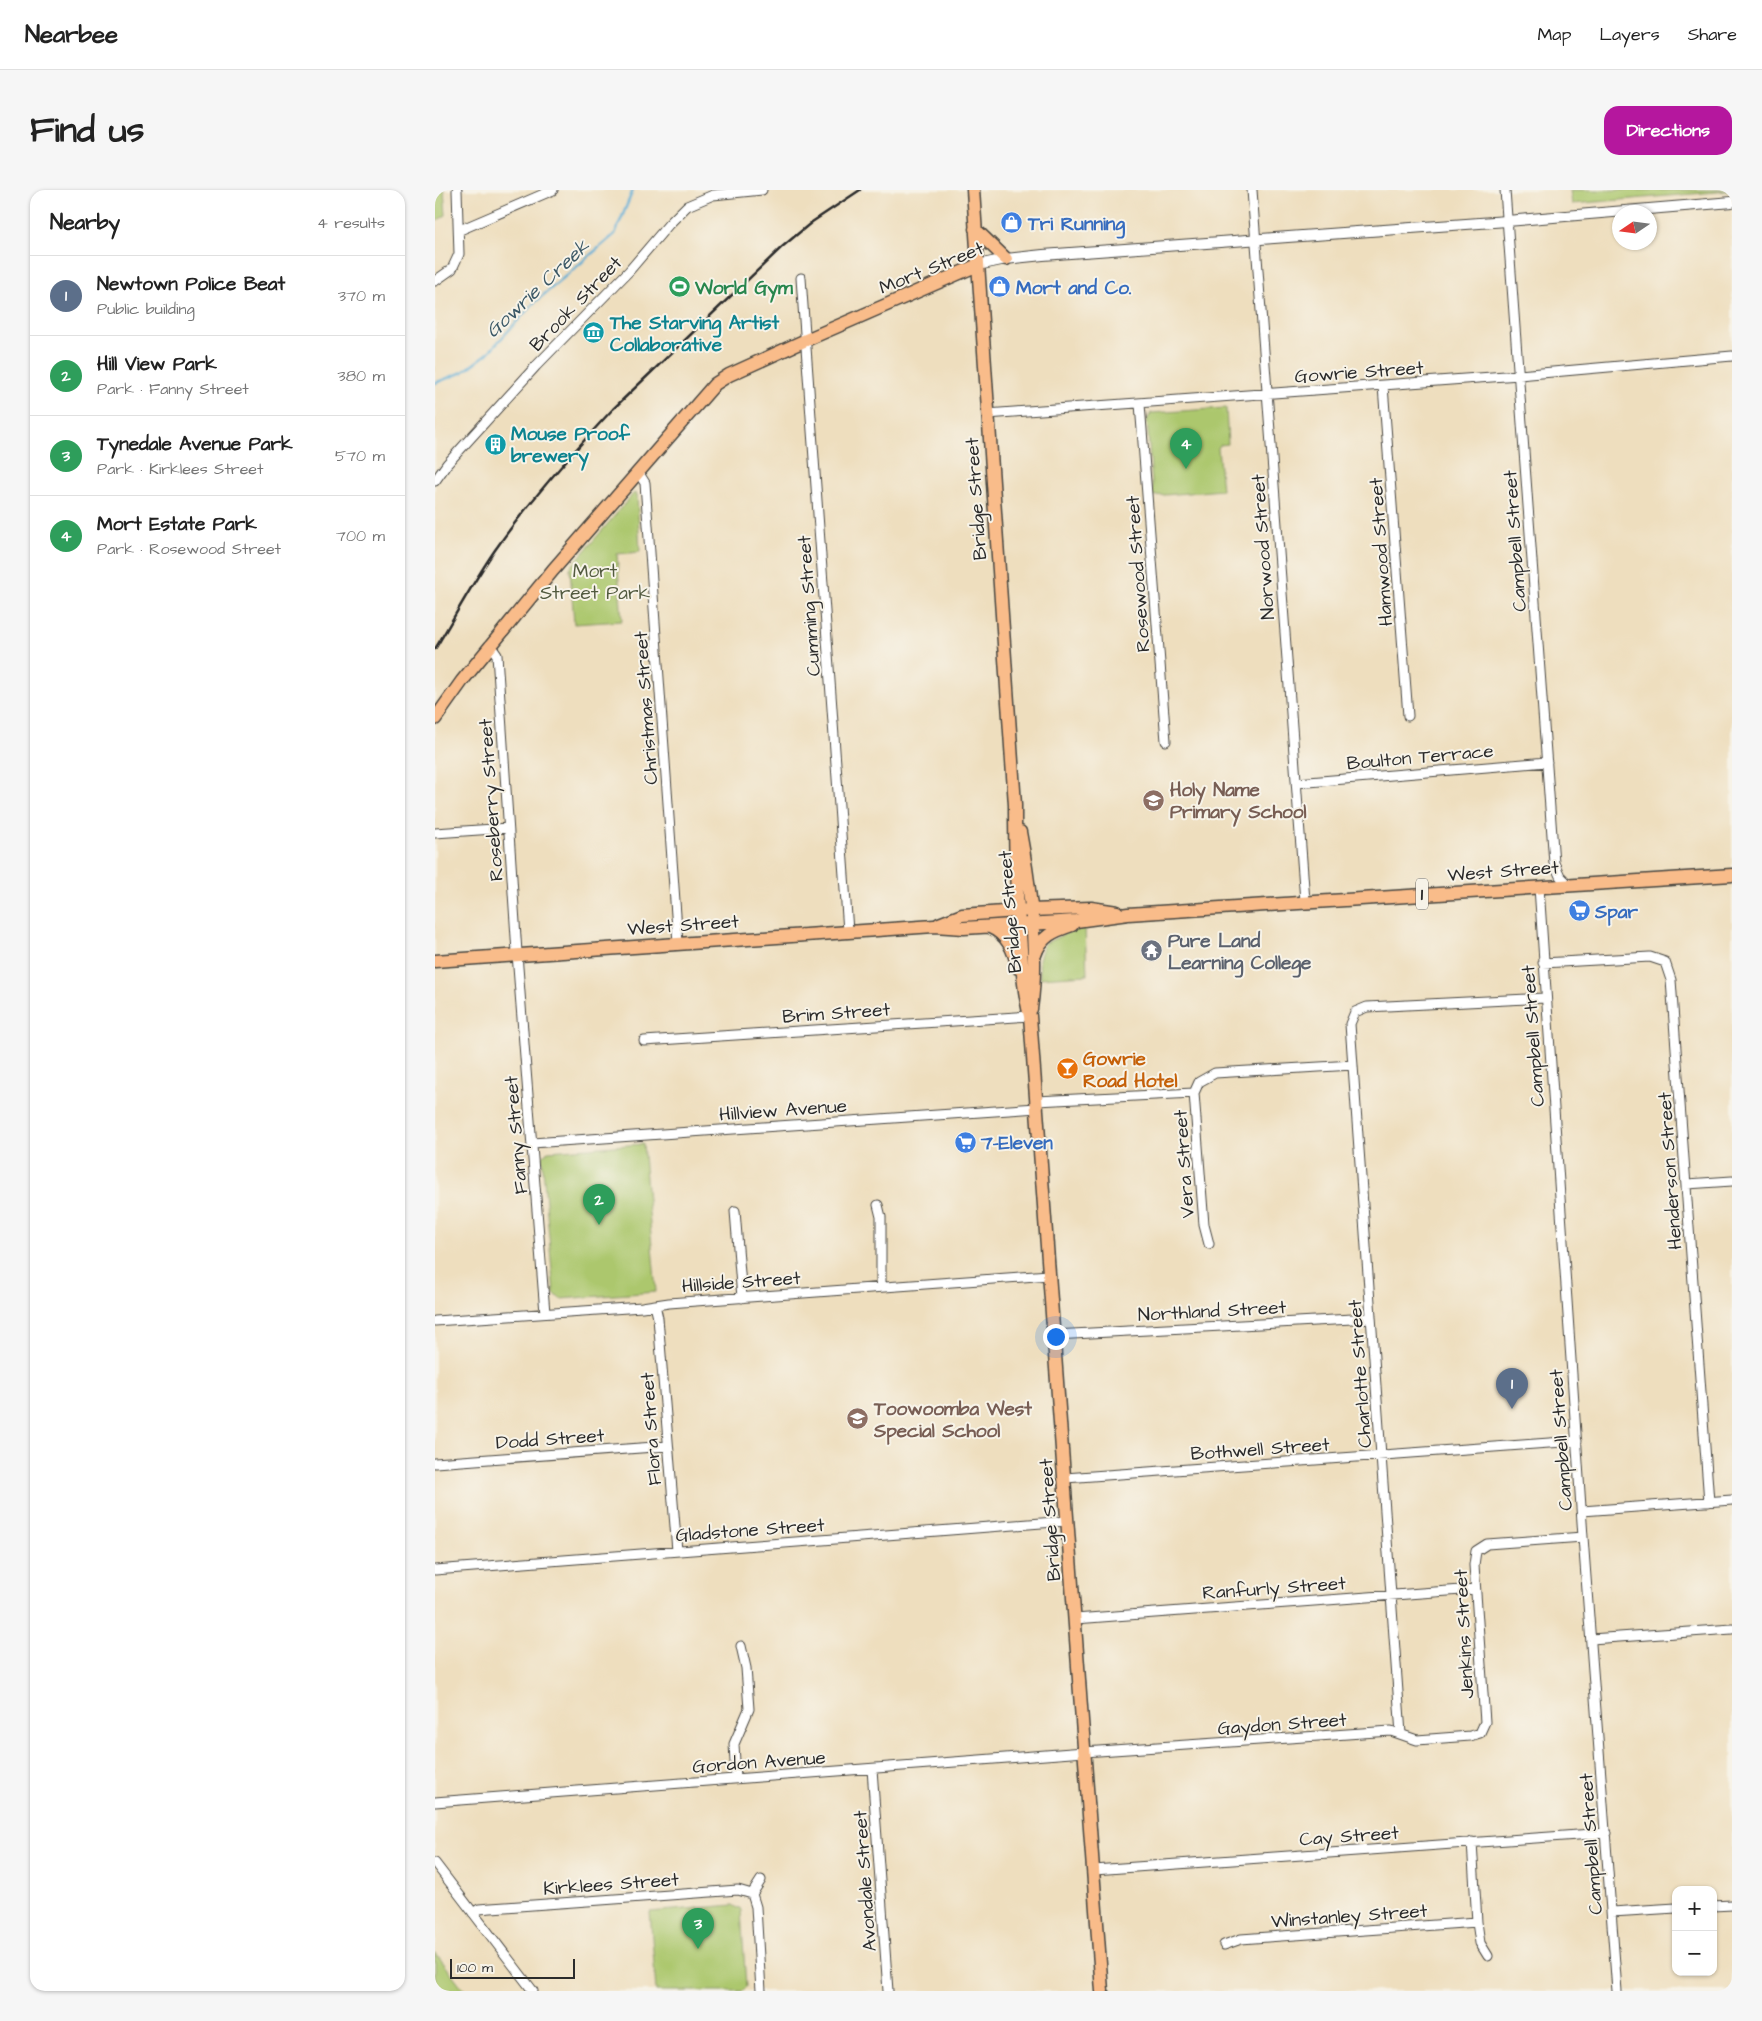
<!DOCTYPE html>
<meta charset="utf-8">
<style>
:root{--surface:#fff;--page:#f6f6f6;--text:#222;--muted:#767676;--line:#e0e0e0;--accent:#b5179e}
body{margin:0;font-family:"Architects Daughter",sans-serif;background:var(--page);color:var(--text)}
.controls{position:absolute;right:15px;bottom:15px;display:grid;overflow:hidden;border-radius:10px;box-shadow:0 1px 4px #0004}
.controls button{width:45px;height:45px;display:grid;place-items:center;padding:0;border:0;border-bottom:1px solid var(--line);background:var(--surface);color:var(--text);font:25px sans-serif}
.compass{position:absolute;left:1177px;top:15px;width:45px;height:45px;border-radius:50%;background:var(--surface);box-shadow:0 1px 4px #0004;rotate:257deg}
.scale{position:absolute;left:15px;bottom:12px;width:125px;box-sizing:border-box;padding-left:5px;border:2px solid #2b2b2b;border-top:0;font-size:14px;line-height:18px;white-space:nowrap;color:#2b2b2b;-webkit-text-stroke:4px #f7f3e8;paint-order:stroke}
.you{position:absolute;left:620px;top:1146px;width:18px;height:18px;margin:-12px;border:4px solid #fff;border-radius:50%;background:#1a73e8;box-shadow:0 0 0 8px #1a73e833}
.badge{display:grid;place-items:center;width:32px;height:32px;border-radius:50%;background:var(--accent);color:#fff;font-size:16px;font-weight:700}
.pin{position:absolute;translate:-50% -41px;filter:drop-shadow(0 1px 2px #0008)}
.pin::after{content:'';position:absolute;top:26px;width:18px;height:15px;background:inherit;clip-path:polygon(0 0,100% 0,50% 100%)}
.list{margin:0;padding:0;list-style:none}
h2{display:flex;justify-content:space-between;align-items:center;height:65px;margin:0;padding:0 20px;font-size:21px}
h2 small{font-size:16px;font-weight:400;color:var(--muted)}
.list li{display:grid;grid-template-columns:32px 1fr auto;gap:15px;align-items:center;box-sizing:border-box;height:80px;padding:0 20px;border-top:1px solid var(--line)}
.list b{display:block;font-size:19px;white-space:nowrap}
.list p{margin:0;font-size:16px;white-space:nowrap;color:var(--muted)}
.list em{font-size:16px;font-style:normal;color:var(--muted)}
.map{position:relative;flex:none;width:1297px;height:1801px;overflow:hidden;border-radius:15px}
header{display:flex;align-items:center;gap:30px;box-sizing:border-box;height:70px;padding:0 25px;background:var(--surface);border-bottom:1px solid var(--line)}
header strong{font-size:24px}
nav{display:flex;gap:28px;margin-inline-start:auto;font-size:18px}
.intro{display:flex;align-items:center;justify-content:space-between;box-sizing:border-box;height:120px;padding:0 30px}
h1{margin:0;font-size:35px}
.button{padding:12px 22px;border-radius:15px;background:var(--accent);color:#fff;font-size:18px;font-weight:700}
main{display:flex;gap:30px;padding:0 30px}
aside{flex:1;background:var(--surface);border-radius:15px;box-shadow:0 1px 4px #0004}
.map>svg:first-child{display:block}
.green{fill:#acc76d;stroke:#6c794c}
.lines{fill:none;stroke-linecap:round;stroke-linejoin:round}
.stream{stroke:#59acd5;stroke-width:2.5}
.minor-casing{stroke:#484641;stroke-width:11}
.tertiary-casing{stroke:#484641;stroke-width:12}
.primary-casing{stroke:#484641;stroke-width:15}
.minor{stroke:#fff;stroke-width:9}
.tertiary{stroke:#fff;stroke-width:10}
.primary{stroke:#f9bc8a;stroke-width:12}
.rail{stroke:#2b2b2b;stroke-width:2.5}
.labels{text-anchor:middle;stroke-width:4;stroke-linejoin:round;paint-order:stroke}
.shield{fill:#f7f3e8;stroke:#686764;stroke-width:1}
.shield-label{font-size:18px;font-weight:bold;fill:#2b2b2b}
.shop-label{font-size:19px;font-weight:bold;fill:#366cbe;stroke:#f7f3e8;text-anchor:start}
.street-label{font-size:19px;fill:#2b2b2b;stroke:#f7f3e8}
.leisure-label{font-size:19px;font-weight:bold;fill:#27864d;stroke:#f7f3e8;text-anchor:start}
.culture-label{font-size:19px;font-weight:bold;fill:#0d838f;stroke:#f7f3e8;text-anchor:start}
.park-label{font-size:19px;fill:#525a3f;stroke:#f7f3e8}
.education-label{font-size:19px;font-weight:bold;fill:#785e54;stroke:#f7f3e8;text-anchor:start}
.worship-label{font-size:19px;font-weight:bold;fill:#5b616d;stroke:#f7f3e8;text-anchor:start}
.food-label{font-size:19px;font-weight:bold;fill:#c56008;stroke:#f7f3e8;text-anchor:start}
.water-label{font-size:20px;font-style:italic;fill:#3b5866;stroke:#f7f3e8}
</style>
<header>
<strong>Nearbee</strong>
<nav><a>Map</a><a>Layers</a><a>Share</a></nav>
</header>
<div class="intro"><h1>Find us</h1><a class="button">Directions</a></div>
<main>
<aside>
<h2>Nearby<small>4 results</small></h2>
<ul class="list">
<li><span class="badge" style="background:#5c6f8a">1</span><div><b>Newtown Police Beat</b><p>Public building</p></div><em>370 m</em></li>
<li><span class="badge" style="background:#2e9e5b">2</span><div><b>Hill View Park</b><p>Park · Fanny Street</p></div><em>380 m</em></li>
<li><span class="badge" style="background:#2e9e5b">3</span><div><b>Tynedale Avenue Park</b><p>Park · Kirklees Street</p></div><em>570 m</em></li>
<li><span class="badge" style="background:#2e9e5b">4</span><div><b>Mort Estate Park</b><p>Park · Rosewood Street</p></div><em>700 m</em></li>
</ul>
</aside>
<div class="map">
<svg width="1297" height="1801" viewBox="0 0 1297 1801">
<rect width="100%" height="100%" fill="#f7f3e8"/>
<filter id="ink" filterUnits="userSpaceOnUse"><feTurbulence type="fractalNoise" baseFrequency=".02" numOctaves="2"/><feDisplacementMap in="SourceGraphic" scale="10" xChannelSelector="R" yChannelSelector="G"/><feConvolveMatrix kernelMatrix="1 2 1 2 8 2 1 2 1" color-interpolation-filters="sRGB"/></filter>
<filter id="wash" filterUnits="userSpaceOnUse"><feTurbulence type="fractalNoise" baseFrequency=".0096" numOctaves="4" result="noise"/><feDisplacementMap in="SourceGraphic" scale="20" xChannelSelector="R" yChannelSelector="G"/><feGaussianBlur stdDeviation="1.12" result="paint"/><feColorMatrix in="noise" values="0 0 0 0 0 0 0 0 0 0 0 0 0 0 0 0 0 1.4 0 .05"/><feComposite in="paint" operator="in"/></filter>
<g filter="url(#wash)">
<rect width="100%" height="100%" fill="#eedebe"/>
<!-- green -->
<path class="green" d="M0 0H9L11 25 0 32Z
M1135 0H1293V1L1137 14Z
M791 218 793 254 785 255 783 258 787 300 718 306 712 230 716 223Z
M199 303 202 304 205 362 182 364 187 431 139 434 135 378Z
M650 737 652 785 605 788 604 769 609 754 631 743Z
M208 954 221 1102 125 1109 119 1103 107 967 113 961Z
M298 1715 306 1720 311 1797 307 1801H221L215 1722Z
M0 1762 30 1801H0Z"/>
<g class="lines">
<!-- stream -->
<path class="stream" d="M0 193 28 182 52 164 99 113 180 44 198 0"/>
</g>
</g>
<g filter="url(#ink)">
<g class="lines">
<defs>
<path id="minor" d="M817 0 870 711
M1070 0 1119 673 1125 686 1134 695
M25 40 118 0
M366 88 413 741
M0 91 17 79 24 64 22 0
M948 196 973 526
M705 214 731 551
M552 224 1084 185 1297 166
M203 282 210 293 243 753
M0 291 12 274 101 176 194 81 234 34 252 16 278 5 327 0
M55 455 62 465 83 777 110 1123
M862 593 1112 572
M0 643 73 638
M1104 697 1148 1347 1182 1801
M1108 773 1215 767 1230 772 1236 790 1274 1312
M209 851 595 826
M602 911 759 903
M97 953 602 918
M1252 994 1297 991
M443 1015 446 1027V1096
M300 1021 307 1108
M774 1054 769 1035 759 903 764 892 780 883 918 875
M220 1115 223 1128 242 1361
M0 1131 207 1117 234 1113 614 1085
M619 1145 936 1128
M0 1273 233 1256
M630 1288 1142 1251
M1147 1321 1297 1310
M0 1380 632 1331
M640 1429 1040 1399
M1156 1449 1297 1439
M966 1544 915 834 920 822 932 817 1110 808
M437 1579 453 1801
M301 1589 299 1554 314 1519 311 1478 306 1456
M0 1612 649 1562 956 1541 982 1550 1035 1546 1045 1543 1050 1532 1039 1375 1041 1361 1052 1354 1148 1347
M0 1673 98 1801
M659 1680 1171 1643
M1278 1716 1297 1715
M1177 1722 1241 1718
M38 1723 44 1719 56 1718 303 1700 317 1704
M1042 1732 1045 1753 1053 1766
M789 1755 806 1749 1042 1732 1037 1652
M326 1801 321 1717 317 1704 326 1690"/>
<path id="tertiary" d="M543 75 571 69 608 65 1072 31 1297 12"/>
<path id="primary" d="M538 0 580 615C580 655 581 695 584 734 587 765 587 796 595 826L667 1801
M540 39 571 69
M0 529 27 491 118 380 280 194 294 185 371 150 543 75
M585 642C595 696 604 765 596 819
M504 734 527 725 595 720 656 718 682 722
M555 737C572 744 579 760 583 778
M600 765C606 746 619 741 637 735
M0 771 499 736 529 738 641 731 693 724 1297 685"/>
</defs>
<!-- minor casing -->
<use href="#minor" class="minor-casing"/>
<!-- tertiary casing -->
<use href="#tertiary" class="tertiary-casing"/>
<!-- primary casing -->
<use href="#primary" class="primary-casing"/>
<!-- minor -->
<use href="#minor" class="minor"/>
<!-- tertiary -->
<use href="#tertiary" class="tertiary"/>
<!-- primary -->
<use href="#primary" class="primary"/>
<!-- rail -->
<path class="rail" d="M0 459C20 426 38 392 60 360 95 310 136 264 178 219L347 57 377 32 425 0"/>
</g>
</g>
<!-- icons -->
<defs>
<symbol id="shop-disc" viewBox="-11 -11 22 22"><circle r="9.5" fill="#3f7fe0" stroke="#f7f3e8"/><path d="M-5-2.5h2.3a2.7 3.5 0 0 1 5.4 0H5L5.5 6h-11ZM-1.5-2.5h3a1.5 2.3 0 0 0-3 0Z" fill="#fff"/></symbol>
<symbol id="stadium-disc" viewBox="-11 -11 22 22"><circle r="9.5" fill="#2e9e5b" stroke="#f7f3e8"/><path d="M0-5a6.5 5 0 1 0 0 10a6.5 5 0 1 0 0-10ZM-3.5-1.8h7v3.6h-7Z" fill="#fff"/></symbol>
<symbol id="museum-disc" viewBox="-11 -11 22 22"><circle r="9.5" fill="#0f9aa8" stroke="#f7f3e8"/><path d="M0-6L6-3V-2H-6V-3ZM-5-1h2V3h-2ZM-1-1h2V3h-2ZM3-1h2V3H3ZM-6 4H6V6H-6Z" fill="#fff"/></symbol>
<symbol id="building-disc" viewBox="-11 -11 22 22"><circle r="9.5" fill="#0f9aa8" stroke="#f7f3e8"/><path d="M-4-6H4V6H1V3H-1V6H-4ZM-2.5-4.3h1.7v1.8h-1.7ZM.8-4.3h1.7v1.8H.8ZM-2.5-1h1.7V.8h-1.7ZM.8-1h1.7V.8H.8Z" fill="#fff"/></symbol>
<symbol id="school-disc" viewBox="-11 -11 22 22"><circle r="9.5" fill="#8d6e63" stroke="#f7f3e8"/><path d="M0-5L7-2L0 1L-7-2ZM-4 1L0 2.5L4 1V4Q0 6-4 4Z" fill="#fff"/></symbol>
<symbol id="supermarket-disc" viewBox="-11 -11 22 22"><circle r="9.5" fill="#3f7fe0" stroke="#f7f3e8"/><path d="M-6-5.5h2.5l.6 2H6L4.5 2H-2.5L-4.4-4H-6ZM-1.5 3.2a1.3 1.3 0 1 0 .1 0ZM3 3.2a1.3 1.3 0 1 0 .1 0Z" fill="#fff"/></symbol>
<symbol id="temple-disc" viewBox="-11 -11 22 22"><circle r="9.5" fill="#6b7280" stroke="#f7f3e8"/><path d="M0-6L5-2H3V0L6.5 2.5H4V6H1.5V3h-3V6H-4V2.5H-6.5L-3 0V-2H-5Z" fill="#fff"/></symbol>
<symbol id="bar-disc" viewBox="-11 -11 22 22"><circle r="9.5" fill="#e8710a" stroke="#f7f3e8"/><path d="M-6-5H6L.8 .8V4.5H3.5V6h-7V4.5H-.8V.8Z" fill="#fff"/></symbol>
</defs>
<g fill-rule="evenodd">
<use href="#shop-disc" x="564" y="20" width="25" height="25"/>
<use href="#stadium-disc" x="232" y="84" width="25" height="25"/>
<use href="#shop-disc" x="552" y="84" width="25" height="25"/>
<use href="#museum-disc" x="146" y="130" width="25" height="25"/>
<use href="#building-disc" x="48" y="242" width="25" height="25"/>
<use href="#school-disc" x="706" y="598" width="25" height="25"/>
<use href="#supermarket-disc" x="1132" y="708" width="25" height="25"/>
<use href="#temple-disc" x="704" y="748" width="25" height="25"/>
<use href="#bar-disc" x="620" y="866" width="25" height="25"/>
<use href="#supermarket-disc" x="518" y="940" width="25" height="25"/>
<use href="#school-disc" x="410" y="1216" width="25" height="25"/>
</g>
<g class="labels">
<!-- shield labels -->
<rect class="shield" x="981" y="688.5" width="12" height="31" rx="4"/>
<g class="shield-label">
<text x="987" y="710">1</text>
</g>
<!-- shop labels -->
<g class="shop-label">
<text x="593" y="40">Tri Running</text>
<text x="581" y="104">Mort and Co.</text>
<text x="1160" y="728">Spar</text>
<text x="546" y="959">7-Eleven</text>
</g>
<!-- street labels -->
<g class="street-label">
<text transform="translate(496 77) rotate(-22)" y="7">Mort Street</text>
<text transform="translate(140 113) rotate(-46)" y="7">Brook Street</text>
<text transform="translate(924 181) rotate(-4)" y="7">Gowrie Street</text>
<text transform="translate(540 309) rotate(-94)" y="7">Bridge Street</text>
<text transform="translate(1079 351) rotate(-94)" y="7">Campbell Street</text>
<text transform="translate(827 357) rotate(-94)" y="7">Norwood Street</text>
<text transform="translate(945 362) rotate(-94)" y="7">Hamwood Street</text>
<text transform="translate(702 384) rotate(-94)" y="7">Rosewood Street</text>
<text transform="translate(373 416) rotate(-94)" y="7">Cumming Street</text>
<text transform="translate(210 518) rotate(-94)" y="7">Christmas Street</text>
<text transform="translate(985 566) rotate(-5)" y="7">Boulton Terrace</text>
<text transform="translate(55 610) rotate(-94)" y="7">Roseberry Street</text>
<text transform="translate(1068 680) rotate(-4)" y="7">West Street</text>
<text transform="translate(574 722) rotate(-95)" y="7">Bridge Street</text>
<text transform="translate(248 734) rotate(-4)" y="7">West Street</text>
<text transform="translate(401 822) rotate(-4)" y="7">Brim Street</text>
<text transform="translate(1097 846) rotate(-94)" y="7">Campbell Street</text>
<text transform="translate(348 919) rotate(-4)" y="7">Hillview Avenue</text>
<text transform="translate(80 945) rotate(-95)" y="7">Fanny Street</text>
<text transform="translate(748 974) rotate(-94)" y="7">Vera Street</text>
<text transform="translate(1234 981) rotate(-94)" y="7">Henderson Street</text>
<text transform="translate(306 1091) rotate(-4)" y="7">Hillside Street</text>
<text transform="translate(777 1120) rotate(-3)" y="7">Northland Street</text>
<text transform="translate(924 1184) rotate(-94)" y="7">Charlotte Street</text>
<text transform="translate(215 1239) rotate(-94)" y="7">Flora Street</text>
<text transform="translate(115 1248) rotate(-4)" y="7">Dodd Street</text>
<text transform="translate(1125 1250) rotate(-94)" y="7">Campbell Street</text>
<text transform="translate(825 1258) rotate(-4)" y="7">Bothwell Street</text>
<text transform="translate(614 1330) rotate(-94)" y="7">Bridge Street</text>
<text transform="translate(315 1339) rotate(-4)" y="7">Gladstone Street</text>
<text transform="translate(839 1397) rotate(-4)" y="7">Ranfurly Street</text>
<text transform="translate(1028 1444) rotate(-93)" y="7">Jenkins Street</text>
<text transform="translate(847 1533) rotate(-4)" y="7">Gaydon Street</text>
<text transform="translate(324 1571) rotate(-4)" y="7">Gordon Avenue</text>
<text transform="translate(914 1645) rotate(-4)" y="7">Cay Street</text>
<text transform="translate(1155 1654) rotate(-94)" y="7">Campbell Street</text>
<text transform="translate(429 1691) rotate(-94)" y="7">Avondale Street</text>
<text transform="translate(176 1693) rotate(-4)" y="7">Kirklees Street</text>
<text transform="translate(914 1725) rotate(-4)" y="7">Winstanley Street</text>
</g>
<!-- leisure labels -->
<g class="leisure-label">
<text x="260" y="104">World Gym</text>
</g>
<!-- culture labels -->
<g class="culture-label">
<text x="175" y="139">The Starving Artist<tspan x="175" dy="22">Collaborative</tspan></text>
<text x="76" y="250">Mouse Proof<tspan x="76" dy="22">brewery</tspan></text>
</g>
<!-- park labels -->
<g class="park-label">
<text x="160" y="387">Mort<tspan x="160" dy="22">Street Park</tspan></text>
</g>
<!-- education labels -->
<g class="education-label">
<text x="735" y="606">Holy Name<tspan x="735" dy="22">Primary School</tspan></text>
<text x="439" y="1225">Toowoomba West<tspan x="439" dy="22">Special School</tspan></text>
</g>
<!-- worship labels -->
<g class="worship-label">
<text x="733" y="757">Pure Land<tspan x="733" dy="22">Learning College</tspan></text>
</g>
<!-- food labels -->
<g class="food-label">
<text x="648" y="875">Gowrie<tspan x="648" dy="22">Road Hotel</tspan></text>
</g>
<!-- water labels -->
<g class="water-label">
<text transform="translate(102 98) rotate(-43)" y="7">Gowrie Creek</text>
</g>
</g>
</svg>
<div class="controls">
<button>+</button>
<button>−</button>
</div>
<svg class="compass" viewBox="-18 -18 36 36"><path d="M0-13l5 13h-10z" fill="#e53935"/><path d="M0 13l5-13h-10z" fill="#767676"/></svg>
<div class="scale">100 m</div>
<div class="you"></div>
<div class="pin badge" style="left:1077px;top:1219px;background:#5c6f8a">1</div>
<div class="pin badge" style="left:164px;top:1035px;background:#2e9e5b">2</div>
<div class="pin badge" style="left:263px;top:1759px;background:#2e9e5b">3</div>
<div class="pin badge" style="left:751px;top:279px;background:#2e9e5b">4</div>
</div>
</main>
